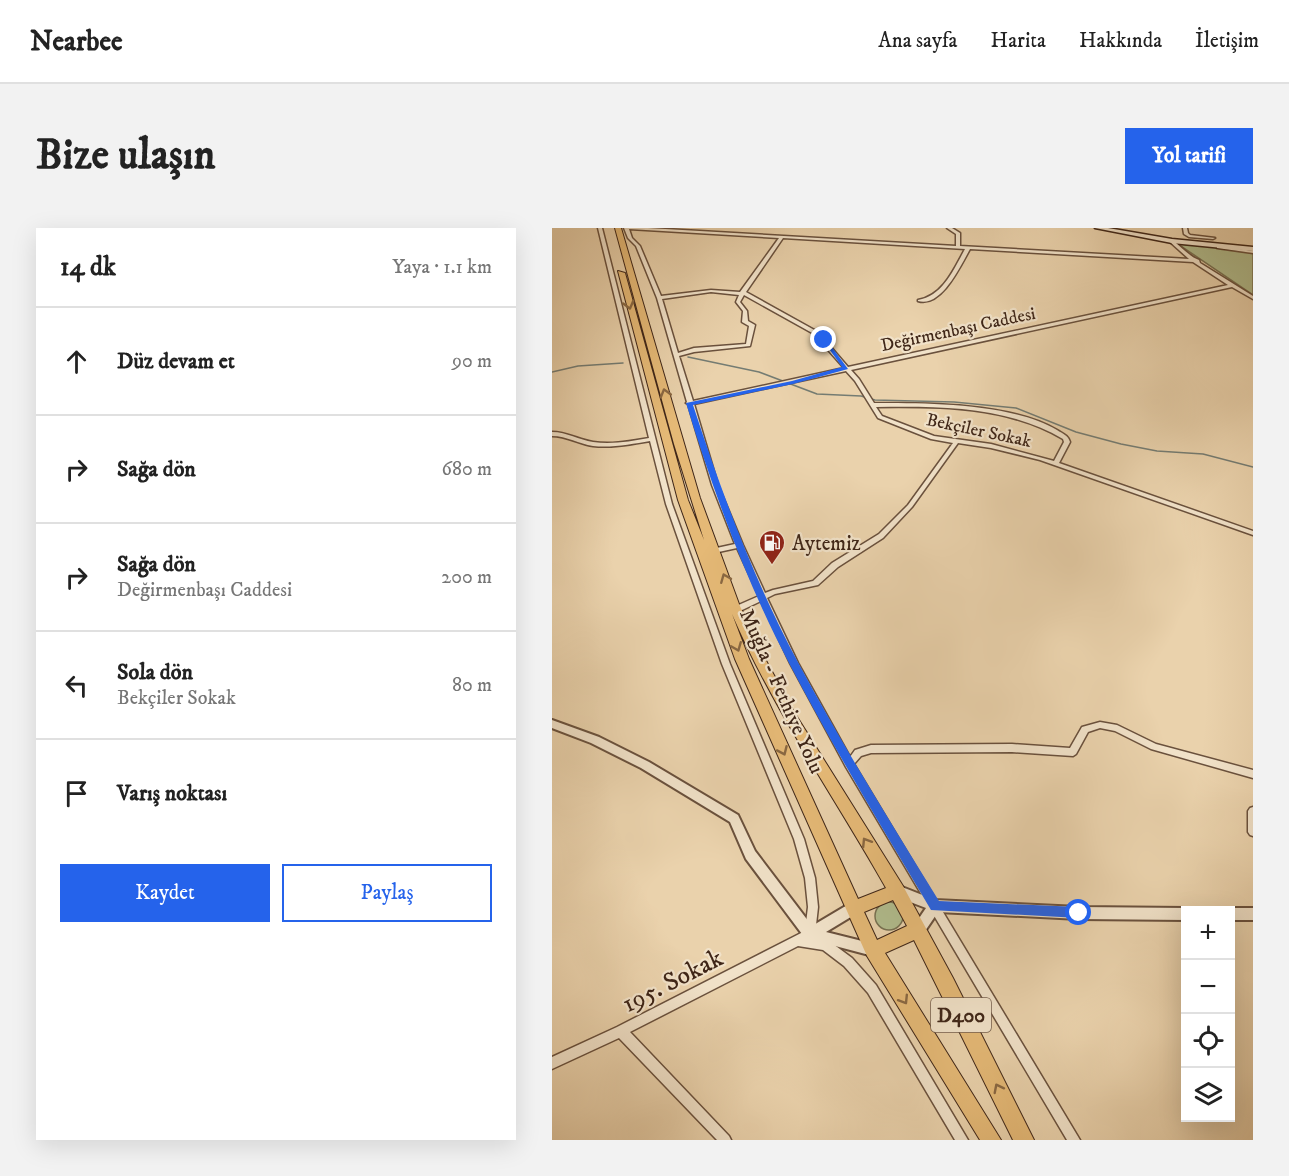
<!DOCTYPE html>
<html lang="tr">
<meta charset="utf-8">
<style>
:root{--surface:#fff;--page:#f2f2f2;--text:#222;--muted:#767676;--line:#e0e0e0;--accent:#2563eb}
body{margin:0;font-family:"IM FELL DW Pica",serif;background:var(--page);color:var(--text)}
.controls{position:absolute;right:18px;bottom:18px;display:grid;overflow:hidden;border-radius:0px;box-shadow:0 6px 24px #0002}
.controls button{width:54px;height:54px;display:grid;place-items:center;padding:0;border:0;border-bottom:2px solid var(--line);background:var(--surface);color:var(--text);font:30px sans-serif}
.stop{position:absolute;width:18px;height:18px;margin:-14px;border:4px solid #2563eb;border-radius:50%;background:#fff}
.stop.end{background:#2563eb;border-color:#fff;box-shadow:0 2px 6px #0008}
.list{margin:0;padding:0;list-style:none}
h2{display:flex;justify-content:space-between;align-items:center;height:78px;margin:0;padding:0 24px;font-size:26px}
h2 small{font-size:20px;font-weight:400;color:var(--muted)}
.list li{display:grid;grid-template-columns:39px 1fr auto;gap:18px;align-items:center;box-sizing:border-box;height:108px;padding:0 24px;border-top:2px solid var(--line)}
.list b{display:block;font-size:22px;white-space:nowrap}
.list p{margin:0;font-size:20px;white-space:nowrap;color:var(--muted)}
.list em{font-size:20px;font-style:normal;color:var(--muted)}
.actions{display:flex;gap:12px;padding:18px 24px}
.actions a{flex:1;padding:14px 0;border:2px solid var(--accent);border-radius:0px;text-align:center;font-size:21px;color:var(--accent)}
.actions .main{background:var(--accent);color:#fff}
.icon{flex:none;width:33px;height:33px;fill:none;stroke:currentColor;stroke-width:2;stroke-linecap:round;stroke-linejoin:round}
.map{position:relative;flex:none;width:701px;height:912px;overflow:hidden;border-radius:0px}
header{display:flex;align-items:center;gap:36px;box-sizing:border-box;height:84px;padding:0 30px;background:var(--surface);border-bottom:2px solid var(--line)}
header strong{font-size:28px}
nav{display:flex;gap:33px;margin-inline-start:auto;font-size:21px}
.intro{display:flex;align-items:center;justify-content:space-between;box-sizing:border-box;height:144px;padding:0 36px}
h1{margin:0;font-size:42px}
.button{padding:15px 27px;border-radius:0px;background:var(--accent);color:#fff;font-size:21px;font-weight:700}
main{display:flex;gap:36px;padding:0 36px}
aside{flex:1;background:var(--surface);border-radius:0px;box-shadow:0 6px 24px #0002}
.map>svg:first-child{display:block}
.green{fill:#b1bd8e;stroke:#787253;stroke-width:1.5}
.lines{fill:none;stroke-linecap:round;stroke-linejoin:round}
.stream{stroke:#747c73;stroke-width:1.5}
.minor-casing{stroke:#6a513d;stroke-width:3}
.tertiary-casing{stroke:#6a513d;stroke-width:4}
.secondary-casing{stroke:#3f2618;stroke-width:3}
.trunk-casing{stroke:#3f2618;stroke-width:2}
.minor{fill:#f1e2c9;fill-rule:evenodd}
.tertiary{fill:#f1e2c9;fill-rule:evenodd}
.secondary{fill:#f1e2c9;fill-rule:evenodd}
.trunk{fill:#e5b976;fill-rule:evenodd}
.oneway{stroke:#8a6842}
.route{fill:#2563eb}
.labels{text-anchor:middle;stroke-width:4.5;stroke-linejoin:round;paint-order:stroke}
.far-street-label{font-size:18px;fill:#3f2618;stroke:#f1e2c9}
.shield{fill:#f1e2c9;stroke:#745e4d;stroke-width:1.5}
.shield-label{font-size:20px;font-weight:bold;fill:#3f2618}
.poi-label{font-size:21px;fill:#3f2618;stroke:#f1e2c9;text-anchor:start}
.street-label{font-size:21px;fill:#3f2618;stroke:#f1e2c9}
.near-street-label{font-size:26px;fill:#3f2618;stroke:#f1e2c9}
</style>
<header>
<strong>Nearbee</strong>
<nav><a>Ana sayfa</a><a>Harita</a><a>Hakkında</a><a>İletişim</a></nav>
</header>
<div class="intro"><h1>Bize ulaşın</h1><a class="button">Yol tarifi</a></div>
<main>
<aside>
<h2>14 dk<small>Yaya · 1.1 km</small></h2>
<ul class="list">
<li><svg class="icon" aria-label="ahead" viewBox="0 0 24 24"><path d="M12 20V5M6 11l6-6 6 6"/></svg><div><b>Düz devam et</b></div><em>90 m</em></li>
<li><svg class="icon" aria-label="right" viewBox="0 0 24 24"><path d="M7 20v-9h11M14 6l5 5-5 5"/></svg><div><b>Sağa dön</b></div><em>680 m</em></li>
<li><svg class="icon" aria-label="right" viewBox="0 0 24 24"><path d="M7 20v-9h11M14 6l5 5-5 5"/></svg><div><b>Sağa dön</b><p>Değirmenbaşı Caddesi</p></div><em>200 m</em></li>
<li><svg class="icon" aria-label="left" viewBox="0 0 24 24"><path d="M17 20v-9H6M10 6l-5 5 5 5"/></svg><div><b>Sola dön</b><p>Bekçiler Sokak</p></div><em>80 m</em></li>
<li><svg class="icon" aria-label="arrive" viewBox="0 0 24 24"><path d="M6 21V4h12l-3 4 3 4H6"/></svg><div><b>Varış noktası</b></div></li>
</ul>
<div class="actions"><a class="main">Kaydet</a><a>Paylaş</a></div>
</aside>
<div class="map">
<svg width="701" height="912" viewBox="0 0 701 912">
<rect width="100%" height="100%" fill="#ead2ac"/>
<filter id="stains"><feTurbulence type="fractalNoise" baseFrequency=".00333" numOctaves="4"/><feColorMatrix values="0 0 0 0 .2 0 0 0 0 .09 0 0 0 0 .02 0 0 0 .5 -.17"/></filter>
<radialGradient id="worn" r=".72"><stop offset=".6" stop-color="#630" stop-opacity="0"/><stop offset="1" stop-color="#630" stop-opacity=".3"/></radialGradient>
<!-- green -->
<path class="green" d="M626 16 701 21V67Z
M323 688a14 14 0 1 1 28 0a14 14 0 1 1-28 0Z"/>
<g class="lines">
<!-- stream -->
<path class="stream" d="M136 129 207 144 265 166 309 168 323 172 402 174 464 180 524 204 569 216 605 223 651 226 701 239
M0 144 26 138 71 135"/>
<defs>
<path id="minor" d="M46 0H50L120 276 178 436 252 611 263 650 266 679 263 706 261 710 277 713 300 730 324 757 416 912H403L316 765 292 738 271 722 246 718 78 804 177 908 179 912H165L67 810 0 841V829L65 799 253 703 256 679 253 650 242 611 170 436 114 276 98 213C80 216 60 220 41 218 27 216 15 208 0 208V204C15 204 27 212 41 214 60 217 79 213 97 210Z
M72 0H96L404 18V6L395 0H400L408 5V18L637 31 618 14V12H620C629 18 636 28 647 32L648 35 701 68V71L680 59 299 142 307 151 322 175C374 175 460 175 505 202 511 206 516 207 518 214L507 235 701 303V307L488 232 439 220 406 215 360 279 331 310 286 339 266 357 223 366 215 370 246 435 298 529 303 522 319 517 460 516 518 520 530 499 548 494 565 497 604 516 701 542V550L599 521 563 503 548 500 536 504 524 526 521 528 460 524 319 525 309 528 302 536 528 912H515L294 539 238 435 209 373 188 383 185 384 181 381 182 379 207 368 185 320 162 325 158 323 160 321 183 316 160 257 136 176 134 175 135 174 105 70 84 18 76 10ZM77 1 227 10 188 64 159 62 109 68 88 18 80 10ZM231 10 413 21C402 41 391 68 366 72V73C389 80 408 39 418 21L641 34 676 57 296 139 266 104 194 64ZM159 64 187 67 184 74 191 83 190 94 197 98 194 116 142 120 126 125 110 71ZM192 67 262 106 292 140 141 173 127 128 142 124 198 118 203 97 196 93 195 83 188 74ZM294 143 303 153 326 190 379 211 401 215 356 277 327 306 280 335 261 353 221 362 213 365 191 317 166 257 142 176ZM324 179C387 178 456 178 511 211L512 214 502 233 439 216 382 208 330 188Z
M631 0H635L636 5 638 7 663 10 661 11 637 9 632 6Z
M667 18 701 23V25L665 20V19Z
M701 579V608L698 607 696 604V583L698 580Z"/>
<path id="tertiary" d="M0 492 47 509 97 534 186 587 203 623 260 698 297 676 302 674 307 676 309 680 307 684 274 704 326 717 328 722 326 727 321 728 253 710 194 631 178 594 89 540 39 515 0 500Z
M345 657 383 672 527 679 634 680 639 682H634V692L527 691 386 684 371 706 366 708 361 706 359 702 374 680 340 667 339 663 340 659Z
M678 680H701V692H678V682H673Z"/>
<path id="secondary" d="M543 0H556L620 11 701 19V23L620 15Z"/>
<path id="trunk" d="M63 0H69L148 270 187 376 211 427 242 484 351 658 401 750 482 912H461L362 712 333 725 449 912H428L315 728 183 431 126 272 66 43 73 45 136 272 152 312 122 216ZM180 386C222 483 282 568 334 660L306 671 197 431ZM341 672 355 698 325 712 312 684Z"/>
</defs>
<!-- minor casing -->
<use href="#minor" class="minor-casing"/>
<!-- tertiary casing -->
<use href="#tertiary" class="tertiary-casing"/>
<!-- secondary casing -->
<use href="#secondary" class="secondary-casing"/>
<!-- trunk casing -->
<use href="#trunk" class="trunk-casing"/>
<!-- minor -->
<use href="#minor" class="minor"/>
<!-- tertiary -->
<use href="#tertiary" class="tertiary"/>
<!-- secondary -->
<use href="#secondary" class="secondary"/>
<!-- trunk -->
<use href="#trunk" class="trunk"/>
</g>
<!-- one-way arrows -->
<defs><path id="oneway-chevron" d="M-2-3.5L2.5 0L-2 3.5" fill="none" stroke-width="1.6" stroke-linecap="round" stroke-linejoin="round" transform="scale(1.5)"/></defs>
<g class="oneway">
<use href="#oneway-chevron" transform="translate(77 77) rotate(75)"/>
<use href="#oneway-chevron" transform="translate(113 165) rotate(-106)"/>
<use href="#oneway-chevron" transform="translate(173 350) rotate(-112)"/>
<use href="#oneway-chevron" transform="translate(185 419) rotate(68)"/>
<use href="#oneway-chevron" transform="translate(231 523) rotate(66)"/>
<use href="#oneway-chevron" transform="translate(314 614) rotate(-122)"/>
<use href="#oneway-chevron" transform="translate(352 772) rotate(58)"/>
<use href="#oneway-chevron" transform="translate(446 860) rotate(-117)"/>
</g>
<!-- route -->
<path class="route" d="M270 111H274L296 141 241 156 141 177C170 266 203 355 248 438 291 518 339 595 387 673L527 679 532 681V689L527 690 379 682C331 601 282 521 238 437 194 354 162 265 134 175L240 153 290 139Z"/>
<!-- icons -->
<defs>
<symbol id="fuel-pin" viewBox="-11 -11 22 30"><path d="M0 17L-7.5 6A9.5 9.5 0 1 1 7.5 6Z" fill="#8f2418" stroke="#f1e2c9"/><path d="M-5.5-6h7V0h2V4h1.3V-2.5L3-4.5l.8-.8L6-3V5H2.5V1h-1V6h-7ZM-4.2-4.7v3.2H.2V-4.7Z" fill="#fff"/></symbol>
</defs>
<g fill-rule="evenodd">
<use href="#fuel-pin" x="205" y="300" width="30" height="40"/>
</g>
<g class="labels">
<!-- far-street labels -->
<g class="far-street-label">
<text transform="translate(406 101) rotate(-12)" y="6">Değirmenbaşı Caddesi</text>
<text transform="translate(427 202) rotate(12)" y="6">Bekçiler Sokak</text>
</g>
<!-- shield labels -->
<rect class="shield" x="379" y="770" width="60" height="34" rx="4.5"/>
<g class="shield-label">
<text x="409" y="794">D400</text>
</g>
<!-- poi labels -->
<g class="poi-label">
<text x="240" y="322">Aytemiz</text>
</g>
<!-- street labels -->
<g class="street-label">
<text transform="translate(230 463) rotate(66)" y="7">Muğla - Fethiye Yolu</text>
</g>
<!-- near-street labels -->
<g class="near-street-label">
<text transform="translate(120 752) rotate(-27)" y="9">195. Sokak</text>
</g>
</g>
<rect width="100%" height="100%" filter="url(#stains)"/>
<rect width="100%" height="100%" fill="url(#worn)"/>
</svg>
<div class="controls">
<button>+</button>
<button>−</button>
<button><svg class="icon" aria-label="locate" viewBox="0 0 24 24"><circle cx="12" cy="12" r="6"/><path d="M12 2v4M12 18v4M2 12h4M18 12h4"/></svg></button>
<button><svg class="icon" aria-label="layers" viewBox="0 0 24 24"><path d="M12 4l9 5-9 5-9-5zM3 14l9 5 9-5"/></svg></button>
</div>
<div class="stop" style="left:527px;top:685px"></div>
<div class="stop end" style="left:272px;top:112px"></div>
</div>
</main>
